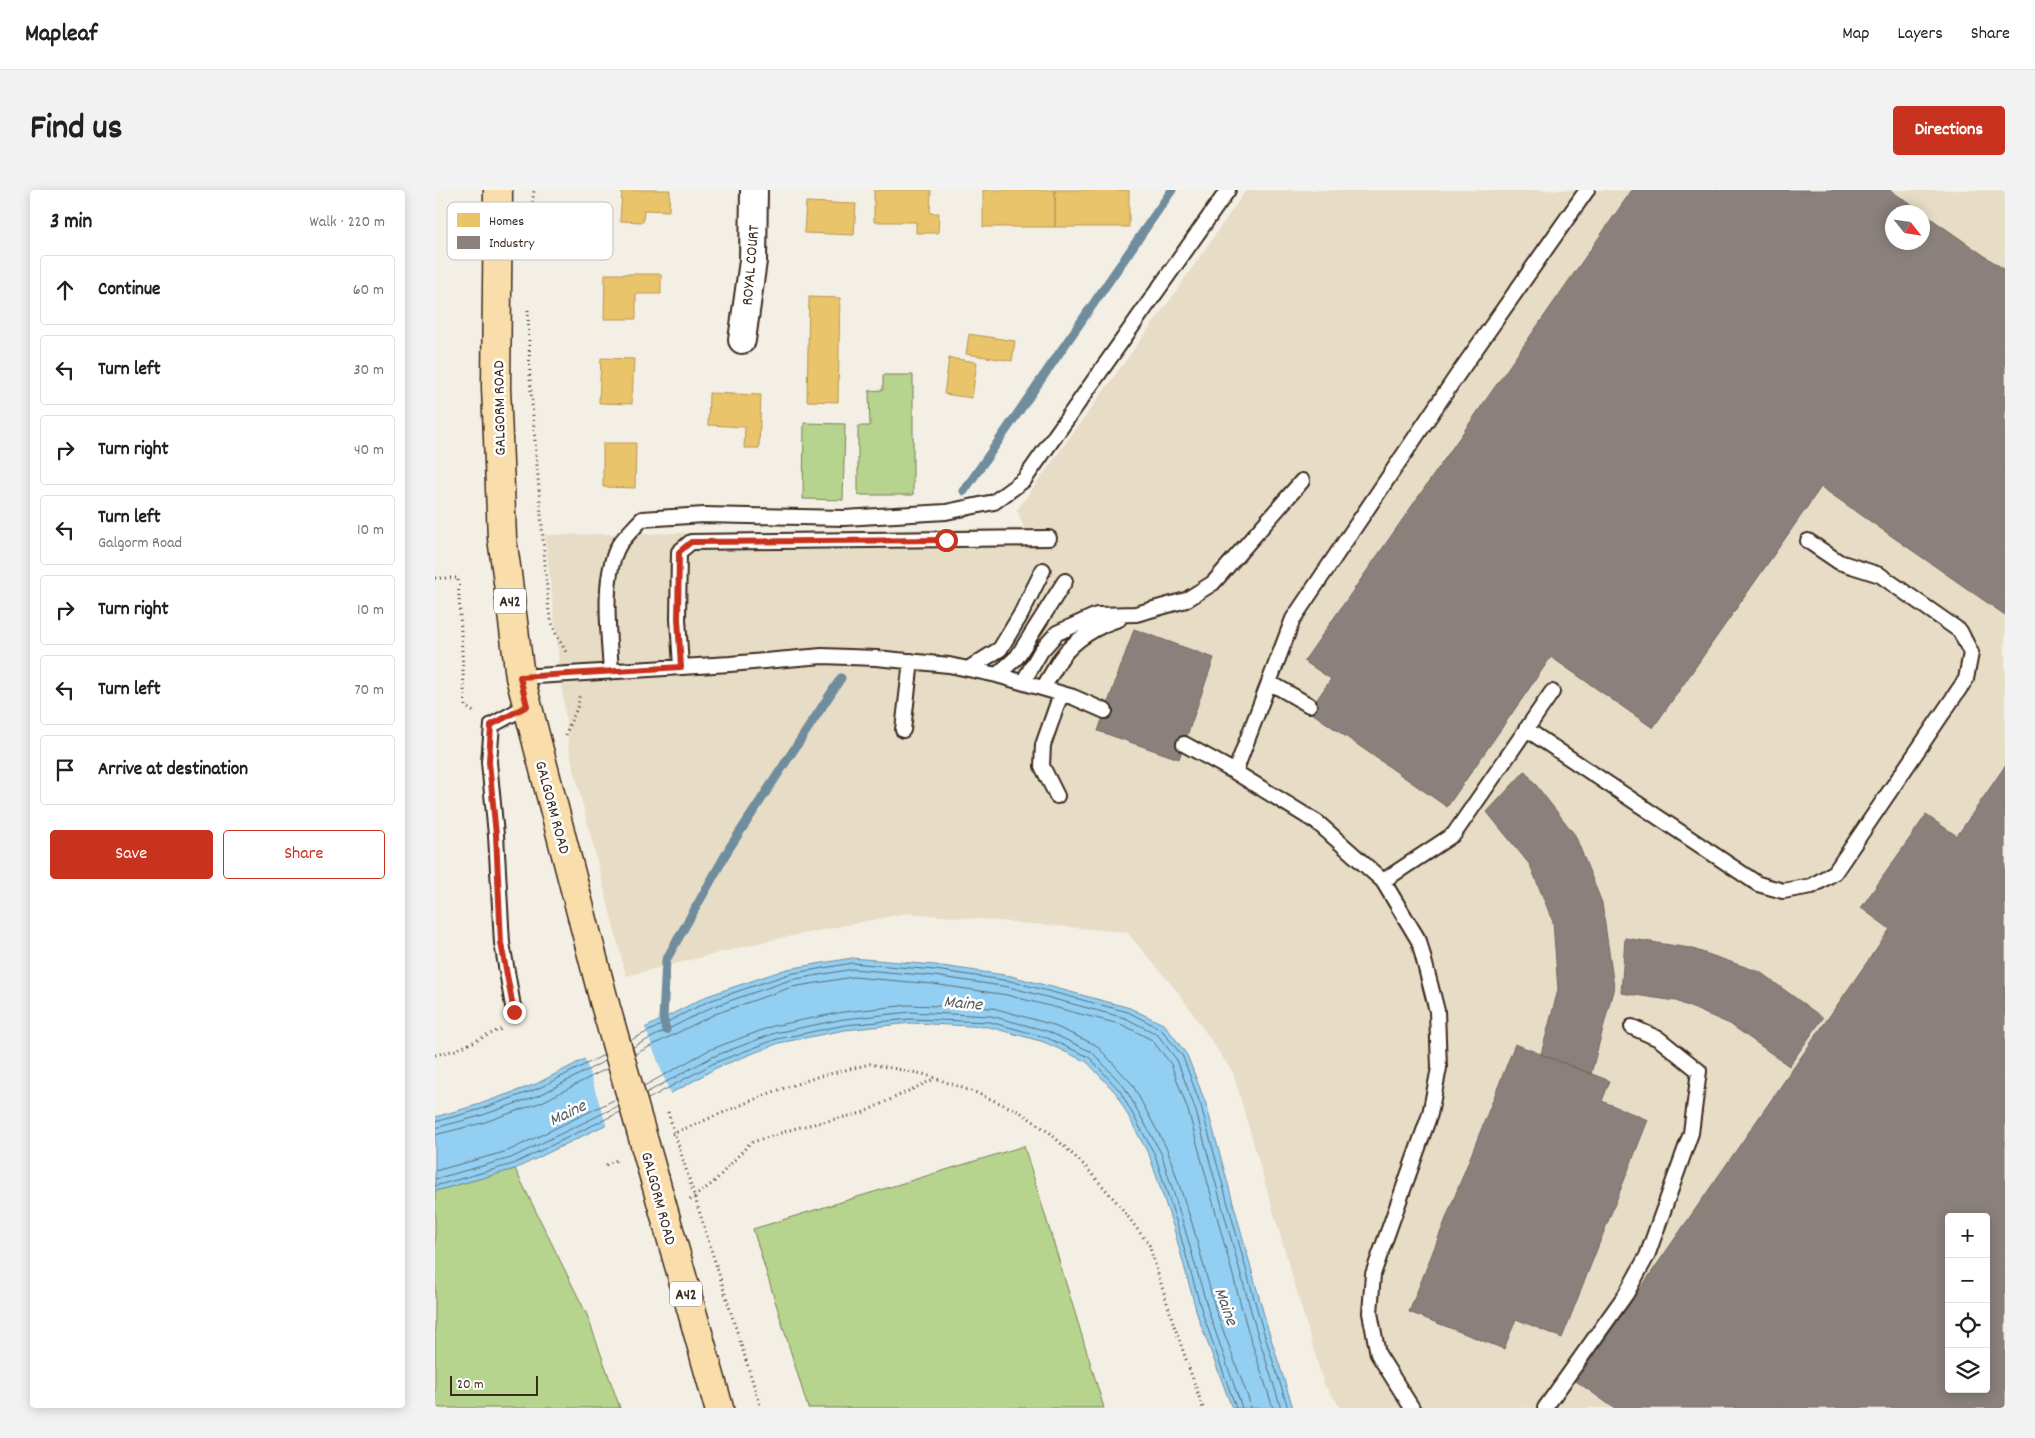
<!DOCTYPE html>
<meta charset="utf-8">
<style>
:root{--surface:#fff;--page:#f2f2f2;--text:#202124;--muted:#757577;--line:#e0e0e0;--accent:#c8321e}
body{margin:0;font-family:Dekko,sans-serif;background:var(--page);color:var(--text)}
.controls{position:absolute;right:15px;bottom:15px;display:grid;overflow:hidden;border-radius:5px;box-shadow:0 2px 12px #0003}
.controls button{width:45px;height:45px;display:grid;place-items:center;padding:0;border:0;border-bottom:1px solid var(--line);background:var(--surface);color:var(--text);font:25px sans-serif}
.compass{position:absolute;left:1450px;top:15px;width:45px;height:45px;border-radius:50%;background:var(--surface);box-shadow:0 2px 12px #0003;rotate:120deg}
.scale{position:absolute;left:15px;bottom:12px;width:88px;box-sizing:border-box;padding-left:5px;border:2px solid #3b2a1e;border-top:0;font-size:14px;line-height:18px;white-space:nowrap;color:#3b2a1e;-webkit-text-stroke:4px #fff;paint-order:stroke}
.stop{position:absolute;width:15px;height:15px;margin:-11px;border:4px solid #c8321e;border-radius:50%;background:#fff}
.stop.end{background:#c8321e;border-color:#fff;box-shadow:0 1px 5px #0008}
.list{margin:0;padding:0;list-style:none}
h2{display:flex;justify-content:space-between;align-items:center;height:65px;margin:0;padding:0 20px;font-size:21px}
h2 small{font-size:16px;font-weight:400;color:var(--muted)}
.list li{display:grid;grid-template-columns:32px 1fr auto;gap:15px;align-items:center;box-sizing:border-box;height:70px;margin:0 10px 10px;padding:0 10px;border:1px solid var(--line);border-radius:5px}
.list b{display:block;font-size:19px;white-space:nowrap}
.list p{margin:0;font-size:16px;white-space:nowrap;color:var(--muted)}
.list em{font-size:16px;font-style:normal;color:var(--muted)}
.actions{display:flex;gap:10px;padding:15px 20px}
.actions a{flex:1;padding:11px 0;border:1px solid var(--accent);border-radius:5px;text-align:center;font-size:18px;color:var(--accent)}
.actions .main{background:var(--accent);color:#fff}
.icon{flex:none;width:28px;height:28px;fill:none;stroke:currentColor;stroke-width:2;stroke-linecap:round;stroke-linejoin:round}
.map{position:relative;flex:none;width:1570px;height:1218px;overflow:hidden;border-radius:5px}
header{display:flex;align-items:center;gap:30px;box-sizing:border-box;height:70px;padding:0 25px;background:var(--surface);border-bottom:1px solid var(--line)}
header strong{font-size:24px}
nav{display:flex;gap:28px;margin-inline-start:auto;font-size:18px}
.intro{display:flex;align-items:center;justify-content:space-between;box-sizing:border-box;height:120px;padding:0 30px}
h1{margin:0;font-size:35px}
.button{padding:12px 22px;border-radius:5px;background:var(--accent);color:#fff;font-size:18px;font-weight:700}
main{display:flex;gap:30px;padding:0 30px}
aside{flex:1;background:var(--surface);border-radius:5px;box-shadow:0 2px 12px #0003}
.map>svg:first-child{display:block}
.built{fill:#e7dcc6;fill-rule:evenodd}
.green{fill:#b6d48d;stroke:#787f56}
.water{fill:#92cff2;stroke:#6f8d9d}
.pier{fill:#f4efe5}
.homes{fill:#e9c46a;stroke:#b59653}
.industry{fill:#8a817c;stroke:#726760;fill-rule:evenodd}
.lines{fill:none;stroke-linecap:round;stroke-linejoin:round}
.shore{stroke:#5e6c73;stroke-width:1}
.stream{stroke:#6f8d9d;stroke-width:9}
.lane-casing{stroke:#3b2a1e;stroke-width:18}
.street-casing{stroke:#3b2a1e;stroke-width:30}
.primary-casing{stroke:#3b2a1e;stroke-width:31}
.path{stroke:#3b2a1e;stroke-width:3;stroke-dasharray:1 4;stroke-linecap:butt}
.lane{stroke:#fff;stroke-width:14}
.street{stroke:#fff;stroke-width:26}
.primary{stroke:#f9deab;stroke-width:28}
.primary-bridge-casing{stroke:#3b2a1e;stroke-width:31;stroke-linecap:butt}
.path-bridge{stroke:#3b2a1e;stroke-width:3;stroke-dasharray:1 4;stroke-linecap:butt}
.primary-bridge{stroke:#f9deab;stroke-width:28}
.route{stroke:#c8321e;stroke-width:6}
.labels{text-anchor:middle;stroke-width:5;stroke-linejoin:round;paint-order:stroke}
.shield{fill:#fff;stroke:#766a62;stroke-width:1}
.shield-label{font-size:15px;font-weight:bold;fill:#3b2a1e}
.street-label{font-size:16px;fill:#3b2a1e;stroke:#fff}
.water-label{font-size:18px;font-style:italic;fill:#555c5e;stroke:#fff}
.key{fill:#fff;stroke:#c4bfbc;stroke-width:1}
.key-label{font-size:14px;fill:#3b2a1e}
</style>
<header>
<strong>Mapleaf</strong>
<nav><a>Map</a><a>Layers</a><a>Share</a></nav>
</header>
<div class="intro"><h1>Find us</h1><a class="button">Directions</a></div>
<main>
<aside>
<h2>3 min<small>Walk · 220 m</small></h2>
<ul class="list">
<li><svg class="icon" aria-label="ahead" viewBox="0 0 24 24"><path d="M12 20V5M6 11l6-6 6 6"/></svg><div><b>Continue</b></div><em>60 m</em></li>
<li><svg class="icon" aria-label="left" viewBox="0 0 24 24"><path d="M17 20v-9H6M10 6l-5 5 5 5"/></svg><div><b>Turn left</b></div><em>30 m</em></li>
<li><svg class="icon" aria-label="right" viewBox="0 0 24 24"><path d="M7 20v-9h11M14 6l5 5-5 5"/></svg><div><b>Turn right</b></div><em>40 m</em></li>
<li><svg class="icon" aria-label="left" viewBox="0 0 24 24"><path d="M17 20v-9H6M10 6l-5 5 5 5"/></svg><div><b>Turn left</b><p>Galgorm Road</p></div><em>10 m</em></li>
<li><svg class="icon" aria-label="right" viewBox="0 0 24 24"><path d="M7 20v-9h11M14 6l5 5-5 5"/></svg><div><b>Turn right</b></div><em>10 m</em></li>
<li><svg class="icon" aria-label="left" viewBox="0 0 24 24"><path d="M17 20v-9H6M10 6l-5 5 5 5"/></svg><div><b>Turn left</b></div><em>70 m</em></li>
<li><svg class="icon" aria-label="arrive" viewBox="0 0 24 24"><path d="M6 21V4h12l-3 4 3 4H6"/></svg><div><b>Arrive at destination</b></div></li>
</ul>
<div class="actions"><a class="main">Save</a><a>Share</a></div>
</aside>
<div class="map">
<svg width="1570" height="1218" viewBox="0 0 1570 1218">
<rect width="100%" height="100%" fill="#f4efe5"/>
<filter id="ink" filterUnits="userSpaceOnUse"><feTurbulence type="fractalNoise" baseFrequency=".02" numOctaves="2"/><feDisplacementMap in="SourceGraphic" scale="10" xChannelSelector="R" yChannelSelector="G"/><feConvolveMatrix kernelMatrix="1 2 1 2 8 2 1 2 1" color-interpolation-filters="sRGB"/></filter>
<g filter="url(#ink)">
<!-- built -->
<path class="built" d="M811 0H1570V1218H906L889 1195 798 883 746 806 692 742 472 723 332 751 191 786 134 560 110 345 589 338 582 320 737 107ZM1458 22H1488V52H1458ZM1514 1027H1551V1199H1514Z"/>
<!-- green -->
<path class="green" d="M448 185H478V305H423V236H435L434 201 448 200Z
M369 233 410 234 408 310 368 309Z
M589 956 669 1218H373L318 1039Z
M80 979 152 1125 185 1218H0V1001Z"/>
<!-- water -->
<path class="water" d="M417 768 500 775 576 786 695 818 730 835 752 865 771 914 832 1136 858 1218H797L763 1127 739 1039 715 967 681 903 652 872 609 852 554 837 476 833 410 840 344 853 281 878 248 897 80 979 0 1001V927L42 915 101 894 272 806 352 779Z"/>
<!-- pier -->
<path class="pier" d="M209 835 236 906 172 937 149 866Z"/>
<!-- homes -->
<path class="homes" d="M187 0H235L234 21 209 20 208 32 185 31Z
M439 0H496L495 23H504L503 43H481V32H439Z
M548 0H620V37H548Z
M620 0H694V37H620Z
M371 12 421 14 419 45 369 43Z
M170 84H226V104H201V129H169Z
M374 107 405 108 403 212 372 211Z
M534 144 580 151 577 171 531 164Z
M166 168 199 169 197 214 164 213Z
M514 168 542 172 537 208 509 204Z
M274 203 326 205 324 258H309L310 237 273 235Z
M168 253H201L200 298 168 297Z"/>
<!-- industry -->
<path class="industry" d="M1197 0H1455L1487 22H1458V52H1488V23L1570 80V425L1386 297 1218 538 1116 467 1012 617 874 521 896 489 869 471Z
M699 439 779 468 744 569 663 541Z
M1570 576V1218H1179L1141 1191 1455 739 1426 718 1491 625 1522 646ZM1514 1027H1551V1199H1514Z
M1090 581 1140 645 1167 713 1179 797 1156 884 1106 864 1123 800 1118 732 1095 675 1052 622Z
M1190 748 1255 758 1325 782 1388 828 1354 876 1295 834 1241 811 1186 803Z
M1080 854 1175 891 1167 911 1213 930 1127 1148 1081 1129 1069 1159 974 1122Z"/>
<g class="lines">
<!-- shore -->
<path class="shore" d="M196 850 274 811 354 784 417 773 500 780 575 791 693 822 726 839 748 867 766 916 827 1137 853 1218
M198 857 277 817 355 790 418 779 499 786 574 797 690 828 722 844 742 870 760 918 821 1139 846 1218
M200 864 280 824 357 797 418 787 498 794 572 805 688 835 717 850 736 874 753 920 813 1141 838 1218
M209 896 274 860 338 836 408 822 474 815 558 818 615 834 661 855 697 894 732 959 757 1033 781 1121 814 1210 815 1218
M211 903 277 867 340 843 409 829 475 822 556 826 612 841 657 862 690 898 726 963 749 1036 774 1123 807 1218
M213 909 279 873 342 849 410 835 476 829 555 832 610 847 654 867 685 901 720 965 743 1037 768 1125 801 1218
M0 932 43 920 102 899 169 865
M0 938 45 926 105 905 170 871
M0 945 47 933 107 912 173 878
M0 981 73 961 181 909
M0 989 76 968 183 916
M0 996 78 974 185 922"/>
<!-- stream -->
<path class="stream" d="M529 301 737 0
M231 840 228 828 231 770 295 657 406 488"/>
<defs>
<path id="lane" d="M246 477 243 429 244 362 256 352 614 348
M533 479 565 459 585 426 608 380
M176 481C174 446 166 387 184 355 190 346 200 337 207 329L269 325 409 328 511 322 559 312 589 290 793 0
M562 485 582 467 630 391
M85 487 295 474 387 466 441 468 514 475 562 485 638 507 670 521
M588 492 606 461 622 443 662 425 701 424 751 410 778 393 867 291
M834 492 874 515
M608 498C614 488 620 478 626 468 639 450 663 435 684 429
M1091 539 1323 694 1348 701 1377 696 1400 682 1531 489 1536 463 1525 441 1445 385 1404 372 1373 351
M468 540 476 471
M749 554 800 582 883 633 948 691 984 751 1002 821 1004 878 995 924 938 1084 935 1123 943 1164 977 1218
M800 582 858 429 1021 187 1152 0
M622 606 607 576 608 555 626 504
M948 691 1019 644 1117 502
M79 822 67 753 61 645 54 572 57 535 92 516
M1110 1218 1191 1104 1212 1066 1256 943 1264 881 1224 849 1197 837"/>
<path id="street" d="M307 150 318 71 319 0"/>
<path id="primary" d="M63 0 61 197 67 348 72 384 85 487 169 811
M220 990 284 1218"/>
</defs>
<!-- lane casing -->
<use href="#lane" class="lane-casing"/>
<!-- street casing -->
<use href="#street" class="street-casing"/>
<!-- primary casing -->
<use href="#primary" class="primary-casing"/>
<!-- path -->
<path class="path" d="M93 47 99 0
M93 120 95 189 114 423 120 442 131 462
M0 388H23L30 516 40 523
M131 545C134 531 145 519 144 505
M0 865 21 860 66 839
M237 944 335 903 382 887 435 874 488 884 542 903 585 922 615 943 649 975 685 1016 714 1055 738 1132 768 1218
M171 975 184 969
M255 1010 279 992 315 953 361 938 427 923 499 889"/>
<!-- lane -->
<use href="#lane" class="lane"/>
<!-- street -->
<use href="#street" class="street"/>
<!-- primary -->
<use href="#primary" class="primary"/>
<defs>
<path id="primary-bridge" d="M169 811 220 990"/>
</defs>
<!-- primary-bridge casing -->
<use href="#primary-bridge" class="primary-bridge-casing"/>
<!-- path-bridge -->
<path class="path-bridge" d="M233 922 326 1218"/>
<!-- primary-bridge -->
<use href="#primary-bridge" class="primary-bridge"/>
</g>
</g>
<g class="lines" filter="url(#ink)">
<!-- route -->
<path class="route" d="M79 822 66 753 61 645 54 572 56 535 92 516 85 487 246 477 243 429 244 362 256 352 511 350"/>
</g>
<g class="labels">
<!-- shield labels -->
<g class="shield">
<rect x="59" y="398.5" width="32" height="25" rx="4"/>
<rect x="235" y="1091.5" width="32" height="25" rx="4"/>
</g>
<g class="shield-label">
<text x="75" y="416">A42</text>
<text x="251" y="1109">A42</text>
</g>
<!-- street labels -->
<g class="street-label">
<text transform="translate(314 75) rotate(-85)" y="6">ROYAL COURT</text>
<text transform="translate(63 218) rotate(-91)" y="6">GALGORM ROAD</text>
<text transform="translate(119 617) rotate(75)" y="6">GALGORM ROAD</text>
<text transform="translate(225 1008) rotate(75)" y="6">GALGORM ROAD</text>
</g>
<!-- water labels -->
<g class="water-label">
<text transform="translate(528 812) rotate(5)" y="6">Maine</text>
<text transform="translate(132 922) rotate(-26)" y="6">Maine</text>
<text transform="translate(792 1116) rotate(70)" y="6">Maine</text>
</g>
</g>
<!-- legend -->
<rect x="12" y="12" width="166" height="58" rx="8" class="key"/>
<rect x="22" y="23" width="23" height="14" fill="#e9c46a"/>
<rect x="22" y="46" width="23" height="13" fill="#8a817c"/>
<g class="key-label">
<text x="54" y="35">Homes</text>
<text x="54" y="57">Industry</text>
</g>
</svg>
<div class="controls">
<button>+</button>
<button>−</button>
<button><svg class="icon" aria-label="locate" viewBox="0 0 24 24"><circle cx="12" cy="12" r="6"/><path d="M12 2v4M12 18v4M2 12h4M18 12h4"/></svg></button>
<button><svg class="icon" aria-label="layers" viewBox="0 0 24 24"><path d="M12 4l9 5-9 5-9-5zM3 14l9 5 9-5"/></svg></button>
</div>
<svg class="compass" viewBox="-18 -18 36 36"><path d="M0-13l5 13h-10z" fill="#e53935"/><path d="M0 13l5-13h-10z" fill="#757577"/></svg>
<div class="scale">20 m</div>
<div class="stop" style="left:511px;top:350px"></div>
<div class="stop end" style="left:79px;top:822px"></div>
</div>
</main>
